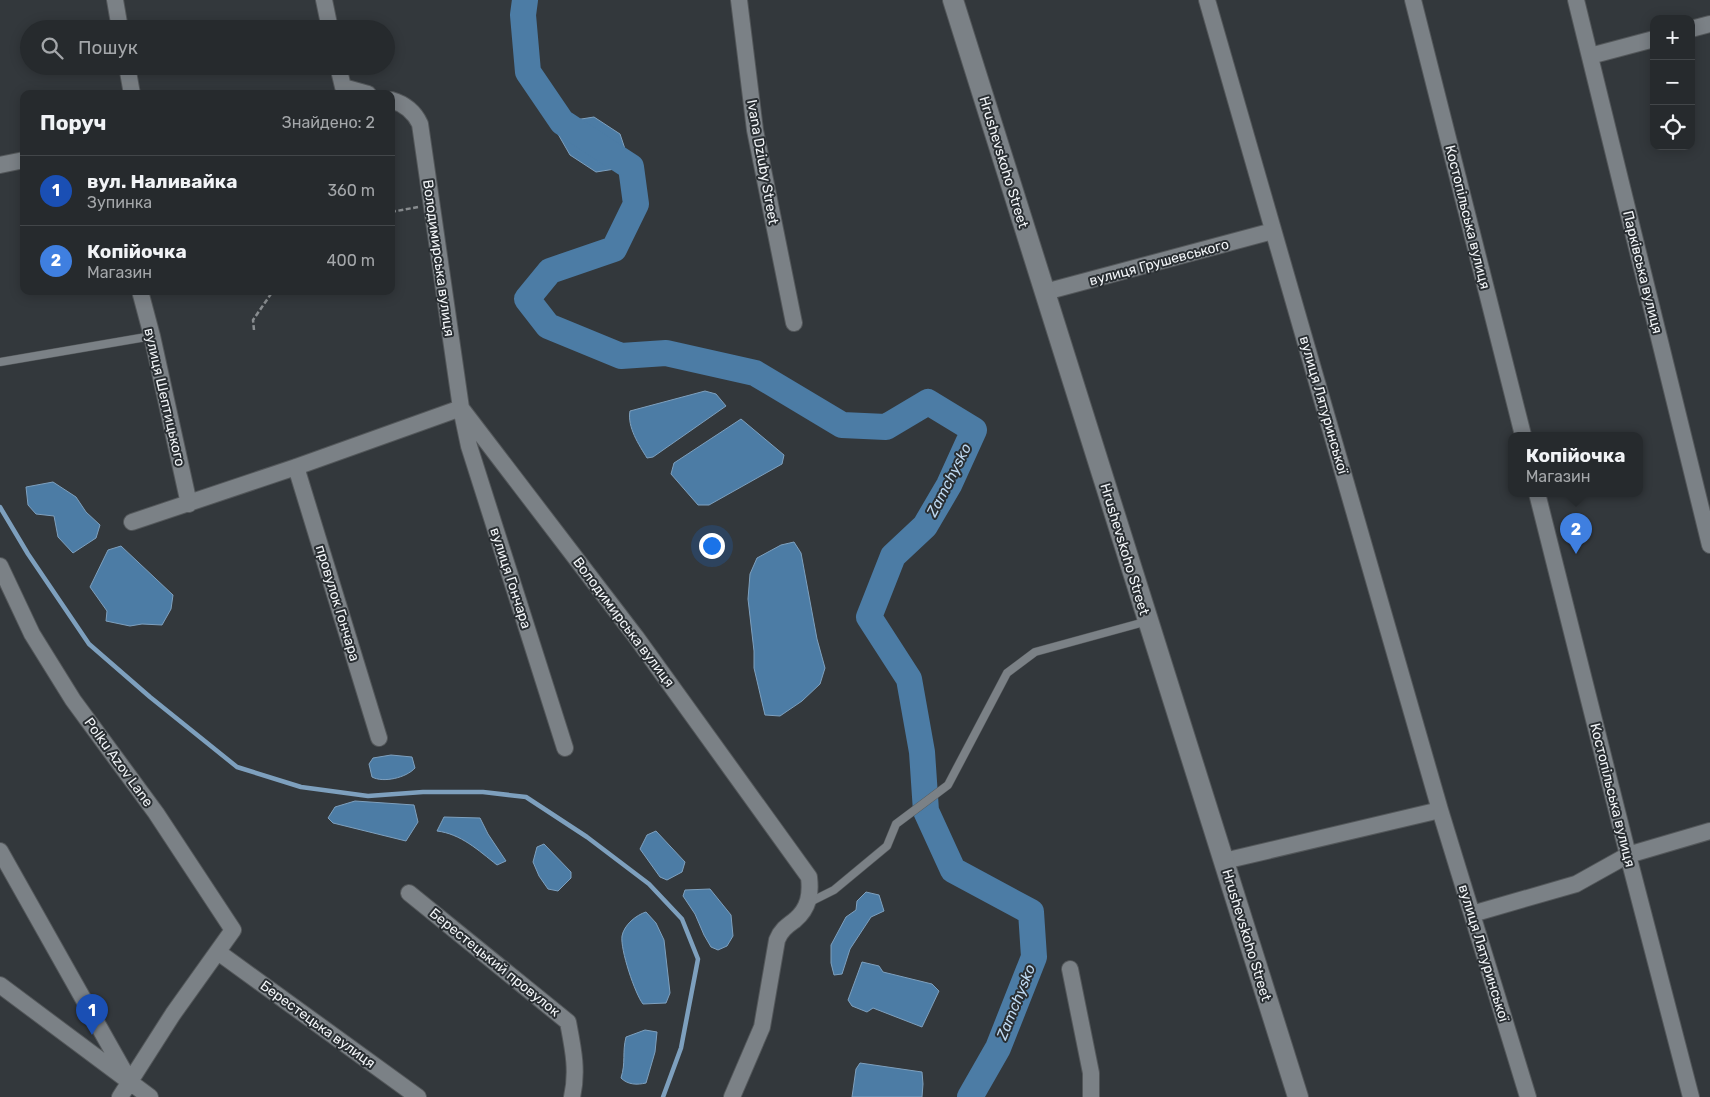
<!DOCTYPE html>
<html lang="uk">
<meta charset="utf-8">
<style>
:root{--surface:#262a2d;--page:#2e3235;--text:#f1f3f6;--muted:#a4a7aa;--line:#424649;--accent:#8c9099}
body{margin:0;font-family:Rubik,sans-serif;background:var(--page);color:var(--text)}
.controls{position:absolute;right:15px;top:15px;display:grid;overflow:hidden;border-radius:10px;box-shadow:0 2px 12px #0003}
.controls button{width:45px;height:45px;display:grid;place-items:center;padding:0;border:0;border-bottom:1px solid var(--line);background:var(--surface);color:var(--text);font:25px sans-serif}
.you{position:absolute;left:711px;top:545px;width:18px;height:18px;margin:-12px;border:4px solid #fff;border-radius:50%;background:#1a73e8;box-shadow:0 0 0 8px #1a73e833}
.badge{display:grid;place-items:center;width:32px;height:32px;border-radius:50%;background:var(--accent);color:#fff;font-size:16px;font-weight:700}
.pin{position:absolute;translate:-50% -41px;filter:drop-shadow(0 1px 2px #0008)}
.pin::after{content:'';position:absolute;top:26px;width:18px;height:15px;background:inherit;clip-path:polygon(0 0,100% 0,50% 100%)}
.popup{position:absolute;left:1508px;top:432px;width:135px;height:65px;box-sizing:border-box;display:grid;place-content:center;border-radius:10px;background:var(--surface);filter:drop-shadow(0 1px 4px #0005);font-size:16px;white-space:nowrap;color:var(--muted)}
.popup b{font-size:19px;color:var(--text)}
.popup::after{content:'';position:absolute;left:50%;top:100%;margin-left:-10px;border:10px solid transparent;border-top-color:var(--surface)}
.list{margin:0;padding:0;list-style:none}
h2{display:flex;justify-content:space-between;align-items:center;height:65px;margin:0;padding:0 20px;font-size:21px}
h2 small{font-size:16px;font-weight:400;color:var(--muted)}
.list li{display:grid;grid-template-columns:32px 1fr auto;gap:15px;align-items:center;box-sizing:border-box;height:70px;padding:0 20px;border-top:1px solid var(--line)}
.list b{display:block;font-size:19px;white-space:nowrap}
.list p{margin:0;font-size:16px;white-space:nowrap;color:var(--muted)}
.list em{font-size:16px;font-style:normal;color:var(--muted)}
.icon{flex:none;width:28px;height:28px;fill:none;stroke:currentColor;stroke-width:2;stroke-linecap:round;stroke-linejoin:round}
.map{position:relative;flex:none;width:1710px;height:1097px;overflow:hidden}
.search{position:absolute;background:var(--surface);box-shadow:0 2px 12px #0003;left:20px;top:20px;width:375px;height:55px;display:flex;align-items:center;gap:12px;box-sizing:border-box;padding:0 18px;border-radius:28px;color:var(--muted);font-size:19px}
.panel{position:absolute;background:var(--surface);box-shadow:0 2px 12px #0003;left:20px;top:90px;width:375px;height:205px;border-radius:10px}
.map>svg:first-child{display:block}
.water{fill:#4c7ca5;stroke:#7ea0be}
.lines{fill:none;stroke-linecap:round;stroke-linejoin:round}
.stream{stroke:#7ea0be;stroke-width:4.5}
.river{stroke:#4c7ca5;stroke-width:26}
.service-casing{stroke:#53575a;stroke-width:9}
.minor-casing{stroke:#53575a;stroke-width:18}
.tertiary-casing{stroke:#53575a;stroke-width:22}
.path{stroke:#888c8f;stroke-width:2.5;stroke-dasharray:5 2.5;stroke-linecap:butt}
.service{stroke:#7b8186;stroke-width:8}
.minor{stroke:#7b8186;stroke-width:16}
.tertiary{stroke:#7b8186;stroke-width:20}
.labels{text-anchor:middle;stroke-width:4;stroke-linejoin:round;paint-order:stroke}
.street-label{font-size:14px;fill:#f2f5f8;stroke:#292e32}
.water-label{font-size:15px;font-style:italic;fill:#bed9f2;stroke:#292e32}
</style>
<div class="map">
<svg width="1710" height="1097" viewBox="0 0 1710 1097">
<rect width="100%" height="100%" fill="#33383c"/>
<!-- water -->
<path class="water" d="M594 117 620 134 631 167 624 171 615 169 596 172 570 155 554 127 562 122Z
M705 391 716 394 726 406 653 457 647 458C639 445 627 427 630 411Z
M741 419 784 455 782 464 709 505H698L671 474 674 463Z
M53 482 76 497 86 512 100 525 96 538 73 553 58 537 54 516 36 514 28 505 26 487Z
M794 542 801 553 817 639 825 668 820 684 802 701 780 716 765 715 754 668V651L748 599 750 574 757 558 781 545Z
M121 546 173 595 171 609 162 625 142 624 130 626 106 621 107 611 90 587 108 550Z
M391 755 412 757 415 768C406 778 383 783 372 777L369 764 373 758Z
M355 801 414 805 418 822 406 841 333 823 328 818 335 807Z
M444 817 480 818 488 834 506 861 497 865C478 850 461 834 437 831Z
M656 831 685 862 682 872 667 880 660 877 640 849 647 835Z
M544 844 571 872V878L558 891 548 889 539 876 533 862 537 847Z
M710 889 731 915 733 936 727 946 718 950 711 947 704 935 695 914 683 896 685 890Z
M866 892 879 895 884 911 871 917 850 949 842 974 834 975 831 963V945L846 917 856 910 857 901Z
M646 912 656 923 664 940 670 993 666 1003 643 1004C635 994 620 949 622 936 624 925 636 915 646 912Z
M862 962 879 966 883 972 932 984 939 991 922 1027 873 1008 867 1012 852 1006 848 1000Z
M645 1030 657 1032 655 1052 646 1083C637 1085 628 1085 621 1078 626 1062 622 1053 626 1037Z
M860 1063 922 1072 923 1084 922 1097H852L856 1069Z"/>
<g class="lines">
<!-- stream -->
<path class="stream" d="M0 507 28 554 89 644 150 697 237 767 301 787 368 796 423 792H483L526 797 587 837 649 884 682 919 698 959 681 1048 663 1097"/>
<!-- river -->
<path class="river" d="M525 0 523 15 528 72 562 122 631 167 636 204 614 249 550 271 527 299 548 326 621 356 666 353 755 373 842 425 886 427 928 402 974 430 949 485 925 526 893 556 869 617 909 679 922 752 926 811 953 870 1031 912 1034 957 998 1048 970 1097"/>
<defs>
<path id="service" d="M0 362 152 336
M808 903 834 890 887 846 896 824 948 785 1007 673 1035 652 1148 621"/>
<path id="minor" d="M115 0 120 29
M324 0 330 29
M739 0 755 130 794 323
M1207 0 1440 810 1528 1097
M1413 0 1523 435
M1576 0 1710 545
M1691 29 1710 24
M1590 56 1654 39
M127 66 132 94
M338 66 343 87 368 94
M391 100C405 104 414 111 420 124L461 408 636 637 809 877C811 894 809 908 795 920 787 926 781 930 777 940L762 1027 732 1097
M0 165 24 160
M140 291 152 336 189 504
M1045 292 1273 231
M296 467 379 738
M1537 493 1628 855 1691 1097
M132 522 296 467 461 408 469 446 565 748
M0 566 32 634 73 700 156 813 233 930 173 1014 120 1097
M0 851 130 1082
M1224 861 1440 810
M409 893 568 1022C573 1048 578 1071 572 1097
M1472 914 1576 884 1628 855 1710 831
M218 952 418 1097
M1070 969 1091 1073V1097
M0 985 150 1097"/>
<path id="tertiary" d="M953 0 1298 1097"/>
</defs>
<!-- service casing -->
<use href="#service" class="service-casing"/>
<!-- minor casing -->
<use href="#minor" class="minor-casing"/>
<!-- tertiary casing -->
<use href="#tertiary" class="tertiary-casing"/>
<!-- path -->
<path class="path" d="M391 212 418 207
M254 330 253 320 273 291"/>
<!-- service -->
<use href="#service" class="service"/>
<!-- minor -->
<use href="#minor" class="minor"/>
<!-- tertiary -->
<use href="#tertiary" class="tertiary"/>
</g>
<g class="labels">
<!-- street labels -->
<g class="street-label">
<text transform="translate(763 162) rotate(80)" y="5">Ivana Dziuby Street</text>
<text transform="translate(1004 162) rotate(73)" y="5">Hrushevskoho Street</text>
<text transform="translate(1468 217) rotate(76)" y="5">Костопільська вулиця</text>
<text transform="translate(439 258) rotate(82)" y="5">Володимирська вулиця</text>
<text transform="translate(1159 262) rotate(-15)" y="5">вулиця Грушевського</text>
<text transform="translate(1643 272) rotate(76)" y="5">Парківська вулиця</text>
<text transform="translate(165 397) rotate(77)" y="5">вулиця Шептицького</text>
<text transform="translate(1324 405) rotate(74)" y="5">вулиця Лятуринської</text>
<text transform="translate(1125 549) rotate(73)" y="5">Hrushevskoho Street</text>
<text transform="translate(511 578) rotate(72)" y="5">вулиця Гончара</text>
<text transform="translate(338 603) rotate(73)" y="5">провулок Гончара</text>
<text transform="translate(624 622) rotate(53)" y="5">Володимирська вулиця</text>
<text transform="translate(119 762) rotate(54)" y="5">Polku Azov Lane</text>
<text transform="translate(1613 795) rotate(76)" y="5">Костопільська вулиця</text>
<text transform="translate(1247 935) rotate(73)" y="5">Hrushevskoho Street</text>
<text transform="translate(1484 953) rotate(73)" y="5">вулиця Лятуринської</text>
<text transform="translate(495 962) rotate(39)" y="5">Берестецький провулок</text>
<text transform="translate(318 1024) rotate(36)" y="5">Берестецька вулиця</text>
</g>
<!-- water labels -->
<g class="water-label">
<text transform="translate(949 480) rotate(-63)" y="5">Zamchysko</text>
<text transform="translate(1016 1002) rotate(-68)" y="5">Zamchysko</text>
</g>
</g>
</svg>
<div class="controls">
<button>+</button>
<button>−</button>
<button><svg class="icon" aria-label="locate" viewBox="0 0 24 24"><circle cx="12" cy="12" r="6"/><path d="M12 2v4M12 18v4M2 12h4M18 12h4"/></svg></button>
</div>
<div class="you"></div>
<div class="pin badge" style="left:92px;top:1035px;background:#1a4fb4">1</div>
<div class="pin badge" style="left:1576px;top:554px;background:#3f7fe0">2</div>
<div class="popup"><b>Копійочка</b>Магазин</div>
<div class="search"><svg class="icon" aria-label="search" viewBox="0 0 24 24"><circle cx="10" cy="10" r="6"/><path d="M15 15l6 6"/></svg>Пошук</div>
<section class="panel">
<h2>Поруч<small>Знайдено: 2</small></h2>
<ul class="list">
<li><span class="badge" style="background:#1a4fb4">1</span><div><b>вул. Наливайка</b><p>Зупинка</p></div><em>360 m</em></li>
<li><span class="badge" style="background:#3f7fe0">2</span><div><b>Копійочка</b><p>Магазин</p></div><em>400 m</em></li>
</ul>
</section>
</div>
